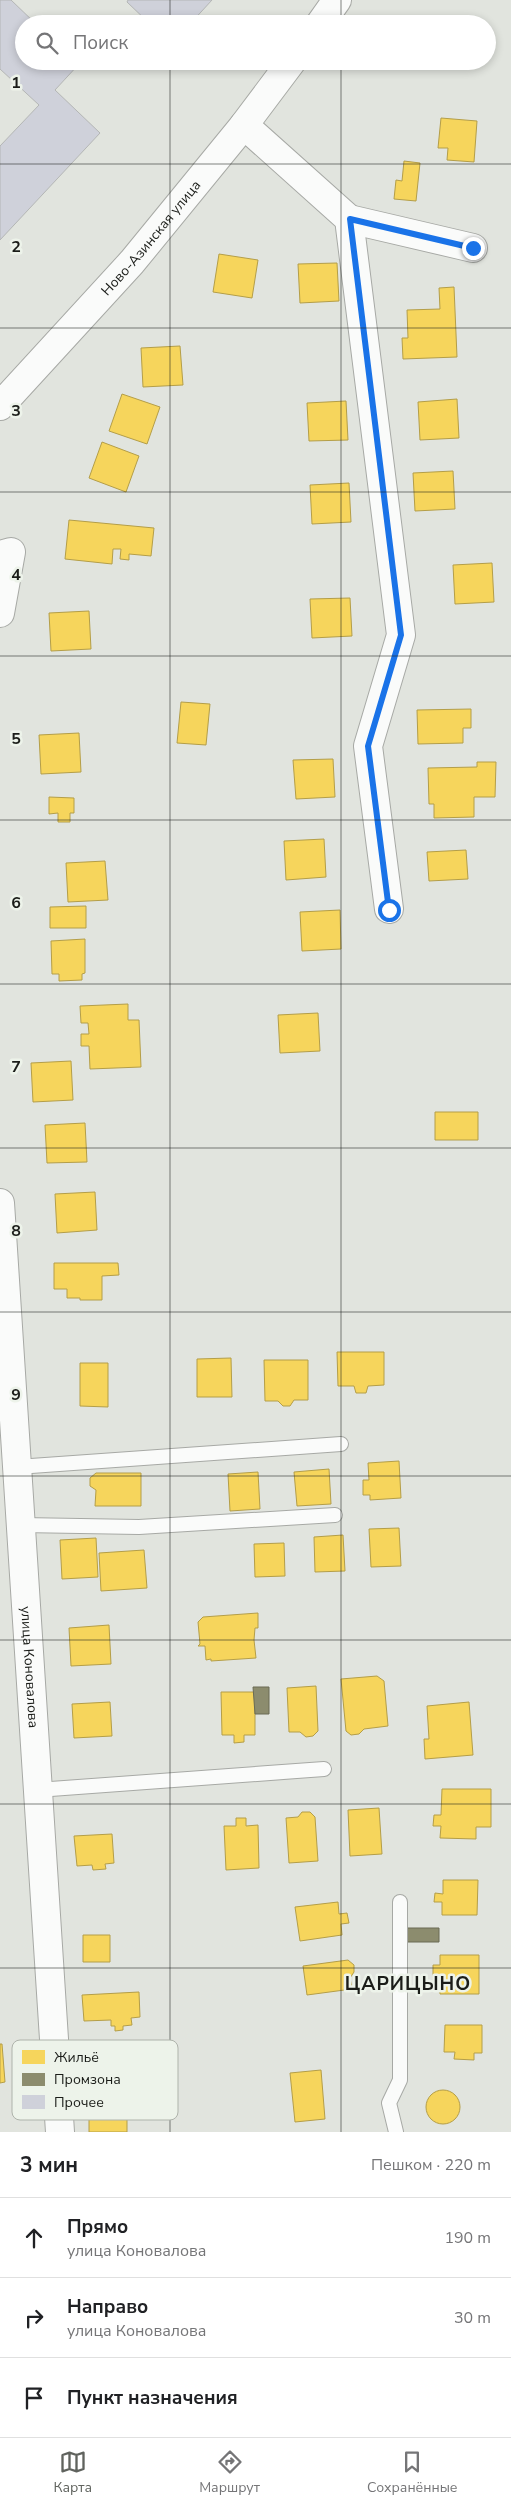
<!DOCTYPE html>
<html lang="ru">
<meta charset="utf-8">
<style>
:root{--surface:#fff;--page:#f6f6f6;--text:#202124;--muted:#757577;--line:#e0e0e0;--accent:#60635e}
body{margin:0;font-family:"Nunito Sans",sans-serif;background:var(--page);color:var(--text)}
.stop{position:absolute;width:15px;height:15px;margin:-11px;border:4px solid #1a73e8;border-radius:50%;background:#fff}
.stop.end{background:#1a73e8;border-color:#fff;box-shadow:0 1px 5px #0008}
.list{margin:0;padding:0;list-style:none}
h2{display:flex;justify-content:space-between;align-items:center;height:65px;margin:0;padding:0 20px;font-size:21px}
h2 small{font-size:16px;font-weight:400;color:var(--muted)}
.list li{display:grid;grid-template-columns:32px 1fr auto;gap:15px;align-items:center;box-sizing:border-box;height:80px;padding:0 20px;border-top:1px solid var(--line)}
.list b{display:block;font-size:19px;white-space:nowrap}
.list p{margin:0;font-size:16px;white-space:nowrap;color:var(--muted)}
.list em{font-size:16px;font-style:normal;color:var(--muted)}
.icon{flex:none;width:28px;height:28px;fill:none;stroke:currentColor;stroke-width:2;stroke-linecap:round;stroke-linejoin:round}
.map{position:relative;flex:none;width:511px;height:2132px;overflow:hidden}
.search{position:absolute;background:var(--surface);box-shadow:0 2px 8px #0003;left:15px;right:15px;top:15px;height:55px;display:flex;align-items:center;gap:12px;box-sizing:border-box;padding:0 18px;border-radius:28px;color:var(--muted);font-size:19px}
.sheet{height:305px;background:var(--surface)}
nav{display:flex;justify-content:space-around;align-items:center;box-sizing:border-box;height:70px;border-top:1px solid var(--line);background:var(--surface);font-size:14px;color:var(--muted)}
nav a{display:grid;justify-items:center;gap:2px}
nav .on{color:var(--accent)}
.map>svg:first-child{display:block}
.homes{fill:#f6d55c;stroke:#b49e48}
.industry{fill:#8c8c6e;stroke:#6a6b54}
.building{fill:#cfd1da;stroke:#b4b6b5}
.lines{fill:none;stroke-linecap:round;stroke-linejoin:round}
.lane-casing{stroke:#a7a9a5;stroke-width:16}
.street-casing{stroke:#a7a9a5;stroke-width:30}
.lane{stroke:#fafbfa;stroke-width:14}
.street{stroke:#fafbfa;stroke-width:28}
.route{stroke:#1a73e8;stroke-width:6}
.grid{fill:none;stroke:#1b1d19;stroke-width:1;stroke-opacity:0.55}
.labels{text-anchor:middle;stroke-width:5;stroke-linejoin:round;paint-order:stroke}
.street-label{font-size:14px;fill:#1b1d19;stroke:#edf3ea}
.district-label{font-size:19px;font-weight:bold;letter-spacing:1px;fill:#1b1d19;stroke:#edf3ea}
.key{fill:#edf3ea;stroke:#aeb3ab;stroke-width:1}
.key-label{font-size:14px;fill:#1b1d19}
.grid-label{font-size:16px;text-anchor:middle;font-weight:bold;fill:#1b1d19;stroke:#edf3ea;stroke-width:5;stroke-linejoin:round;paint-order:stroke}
</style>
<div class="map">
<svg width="511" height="2132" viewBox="0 0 511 2132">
<rect width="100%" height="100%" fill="#e1e4de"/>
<!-- homes -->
<path class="homes" d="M441 118 477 121 474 162 447 160 448 148H438Z
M404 161 420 163 416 201 394 199 396 180 402 181Z
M219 254 258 260 252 298 213 292Z
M337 263 339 301 300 303 298 264Z
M454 287 457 357 403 359 402 338H408L407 310 440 309 439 288Z
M180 346 183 385 143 387 141 348Z
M122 394 160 407 147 444 109 431Z
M457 399 459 438 420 440 418 402Z
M346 401 348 440 309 441 307 403Z
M102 442 139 456 126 492 89 478Z
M453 471 455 509 415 511 413 473Z
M349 483 351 522 312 524 310 485Z
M69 520 154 528 151 556 129 554V560L120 559 121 549H113L112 564 65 559Z
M492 563 494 602 455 604 453 565Z
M350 598 352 636 312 638 310 599Z
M89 611 91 649 51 651 49 613Z
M181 702 210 704 206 745 177 743Z
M471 709V728H463V743L418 744 417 710Z
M79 733 81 772 41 774 39 735Z
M333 759 335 797 296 799 293 760Z
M477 762H496L495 797H474V817L434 818V804H429L428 768 477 767Z
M49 797 74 798V813H70V822H58V813L49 814Z
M324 839 326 877 286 880 284 841Z
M466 850 468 879 429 881 427 852Z
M105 861 108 900 68 902 66 863Z
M86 906V928H50V907Z
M340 910 341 949 302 951 300 912Z
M85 939V973L82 974V980L59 981V974H52L51 941Z
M128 1004V1020H139L141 1067 90 1069 89 1046H81V1034H89L88 1023H81L80 1006Z
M318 1013 320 1051 280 1053 278 1015Z
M71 1061 73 1100 33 1102 31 1063Z
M435 1112H478V1140H435Z
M85 1123 87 1162 47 1163 45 1125Z
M95 1192 97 1230 57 1233 55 1194Z
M54 1263H118L119 1275 102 1276V1300H80V1298H67V1289H54Z
M337 1352H384V1385L368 1386 366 1393H356L354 1386H338Z
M231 1358 232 1397H197V1359Z
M264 1360H308V1400H294L290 1406H283L278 1401H265Z
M80 1363H108V1407L80 1406Z
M399 1461 401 1498 370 1500V1495H363V1480H369L368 1463Z
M329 1469 331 1504 297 1506 294 1472Z
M258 1472 260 1509 230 1511 228 1474Z
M96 1473H141V1506H95L96 1490 90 1486V1478Z
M399 1528 401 1566 371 1567 369 1529Z
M343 1535 345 1571 315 1572 314 1537Z
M96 1538 98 1577 62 1579 60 1540Z
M284 1543 285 1576 255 1577 254 1544Z
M144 1550 147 1588 101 1591 99 1553Z
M258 1613V1628H255L254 1640 256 1658 211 1661V1659L206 1660 205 1646H198L200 1644 198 1622 203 1617Z
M109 1625 111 1664 71 1666 69 1628Z
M377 1676 384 1681 388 1726 364 1729 359 1734 351 1735 346 1731 341 1679Z
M316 1686 318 1731 313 1736 306 1737 300 1732H289L287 1688Z
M221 1692H255V1735H244V1742L234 1743V1735H222Z
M110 1702 112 1736 74 1738 72 1704Z
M469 1702 473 1755 425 1759 424 1739H429L427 1706Z
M442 1789H491V1827H476V1839L440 1838 441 1826H433L434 1815H441Z
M379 1808 382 1854 350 1856 348 1810Z
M302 1812H310L315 1817 318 1861 289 1863 286 1818 298 1817Z
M236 1818H246V1826L258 1825 259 1868 226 1870 224 1826H236Z
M112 1834 114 1863 105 1864 106 1869 93 1870 92 1865 77 1866 74 1836Z
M443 1880H478L477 1915H442V1902H434L435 1893 443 1894Z
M338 1902 339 1914 347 1913 349 1923 341 1924 342 1935 300 1941 295 1907Z
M83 1935H110V1962H83Z
M440 1955H479V1994H440V1986H433V1965H440Z
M348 1960 354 1965V1972L350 1978 352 1989 307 1995 303 1966Z
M139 1992 140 2017 131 2018 132 2025 123 2026V2030L115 2031V2026H111V2020L84 2021 82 1995Z
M445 2025H482V2053H474V2060L454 2059 455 2052H444Z
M0 2044H2L5 2082 0 2083Z
M321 2070 325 2119 295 2122 290 2073Z
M426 2107a17 17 0 1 1 34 0a17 17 0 1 1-34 0Z
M89 2118H127V2132H89Z"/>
<!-- industry -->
<path class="industry" d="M253 1687H269V1714H255Z
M407 1928H439V1942H407Z"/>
<!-- building -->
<path class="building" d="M0 0H11L36 24H24V61H76L79 64 55 90 100 133 0 240V146L39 105 0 69Z
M128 0H212L190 24H150L127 2Z"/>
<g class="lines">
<defs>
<path id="lane" d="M17 1467 341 1444
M21 1525 139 1527 335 1515
M37 1790 324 1769
M396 2132 389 2103 400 2080V1902"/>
<g id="street">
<path d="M320 24 337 0"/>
<path d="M244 125 349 219 401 635 368 746 389 909"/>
<path d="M349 219 473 248"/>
<path id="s1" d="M0 406 132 262 244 125 292 61"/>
<path d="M0 555 11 552 0 613"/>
<path id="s2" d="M0 1203 60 2132"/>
</g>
</defs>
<!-- lane casing -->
<use href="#lane" class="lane-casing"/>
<!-- street casing -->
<use href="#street" class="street-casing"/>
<!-- lane -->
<use href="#lane" class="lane"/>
<!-- street -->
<use href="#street" class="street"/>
</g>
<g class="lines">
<!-- route -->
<path class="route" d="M389 910 368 746 401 635 350 219 473 248"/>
</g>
<!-- grid -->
<path class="grid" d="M170 0V24M341 0V24M170 61V2132M341 61V2132M0 164H511M0 328H511M0 492H511M0 656H511M0 820H511M0 984H511M0 1148H511M0 1312H511M0 1476H511M0 1640H511M0 1804H511M0 1968H511"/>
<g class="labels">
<!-- street labels -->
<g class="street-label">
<text dy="5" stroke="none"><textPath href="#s1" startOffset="226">Ново-Азинская улица</textPath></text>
<text dy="5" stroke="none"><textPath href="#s2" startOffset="465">улица Коновалова</textPath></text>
</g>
<!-- district labels -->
<g class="district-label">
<text x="408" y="1990">ЦАРИЦЫНО</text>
</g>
</g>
<!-- legend -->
<rect x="12" y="2040" width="166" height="80" rx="8" class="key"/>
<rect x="22" y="2050" width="23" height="14" fill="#f6d55c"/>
<rect x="22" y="2073" width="23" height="13" fill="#8c8c6e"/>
<rect x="22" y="2095" width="23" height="14" fill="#cfd1da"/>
<g class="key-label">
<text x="54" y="2062">Жильё</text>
<text x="54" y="2084">Промзона</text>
<text x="54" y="2107">Прочее</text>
</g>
<g class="grid-label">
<text x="16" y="88">1</text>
<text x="16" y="252">2</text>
<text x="16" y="416">3</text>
<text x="16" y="580">4</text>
<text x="16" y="744">5</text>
<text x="16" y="908">6</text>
<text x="16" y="1072">7</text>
<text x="16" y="1236">8</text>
<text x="16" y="1400">9</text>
</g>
</svg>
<div class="stop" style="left:389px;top:910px"></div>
<div class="stop end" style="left:473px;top:248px"></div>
<div class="search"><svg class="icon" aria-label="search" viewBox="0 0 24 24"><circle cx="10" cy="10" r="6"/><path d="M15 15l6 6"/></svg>Поиск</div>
</div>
<section class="sheet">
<h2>3 мин<small>Пешком · 220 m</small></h2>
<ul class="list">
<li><svg class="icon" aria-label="ahead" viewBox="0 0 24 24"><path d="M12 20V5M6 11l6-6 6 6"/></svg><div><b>Прямо</b><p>улица Коновалова</p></div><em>190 m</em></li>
<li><svg class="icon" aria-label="right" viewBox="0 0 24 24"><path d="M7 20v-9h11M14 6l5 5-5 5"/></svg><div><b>Направо</b><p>улица Коновалова</p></div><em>30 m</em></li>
<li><svg class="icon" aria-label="arrive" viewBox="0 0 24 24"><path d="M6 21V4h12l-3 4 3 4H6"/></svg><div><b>Пункт назначения</b></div></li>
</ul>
</section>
<nav>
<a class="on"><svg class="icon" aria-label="map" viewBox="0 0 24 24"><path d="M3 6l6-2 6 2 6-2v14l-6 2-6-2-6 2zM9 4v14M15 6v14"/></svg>Карта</a>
<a><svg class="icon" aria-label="directions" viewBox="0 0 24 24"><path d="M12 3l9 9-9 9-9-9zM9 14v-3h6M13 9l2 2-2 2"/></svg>Маршрут</a>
<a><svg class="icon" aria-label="saved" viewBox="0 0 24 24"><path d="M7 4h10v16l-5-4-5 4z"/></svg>Сохранённые</a>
</nav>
